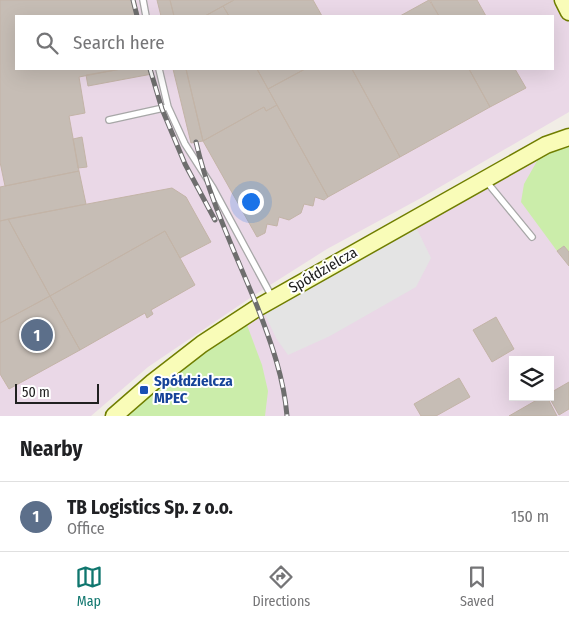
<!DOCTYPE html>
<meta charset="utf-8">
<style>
:root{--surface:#fff;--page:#f6f6f6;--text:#202124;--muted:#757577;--line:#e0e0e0;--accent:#0f766e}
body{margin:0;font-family:"Fira Sans Condensed",sans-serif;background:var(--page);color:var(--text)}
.controls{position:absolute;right:15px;bottom:15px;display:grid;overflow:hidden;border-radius:0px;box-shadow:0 5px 20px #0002}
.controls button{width:45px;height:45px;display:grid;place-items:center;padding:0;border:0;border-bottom:1px solid var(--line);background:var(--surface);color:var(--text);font:25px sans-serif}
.scale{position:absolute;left:15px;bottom:12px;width:84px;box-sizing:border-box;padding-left:5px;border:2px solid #202020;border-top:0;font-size:14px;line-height:18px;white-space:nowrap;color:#202020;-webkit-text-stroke:4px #fff;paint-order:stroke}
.you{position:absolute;left:250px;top:201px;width:18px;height:18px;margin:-12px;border:4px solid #fff;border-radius:50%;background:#1a73e8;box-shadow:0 0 0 8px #1a73e833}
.badge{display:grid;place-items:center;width:32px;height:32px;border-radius:50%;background:var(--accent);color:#fff;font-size:16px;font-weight:700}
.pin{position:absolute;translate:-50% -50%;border:2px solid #fff;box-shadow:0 1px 5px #0006}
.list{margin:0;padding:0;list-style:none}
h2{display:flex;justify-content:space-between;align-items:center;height:65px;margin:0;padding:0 20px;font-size:21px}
h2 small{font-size:16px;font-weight:400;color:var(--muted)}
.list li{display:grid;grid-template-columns:32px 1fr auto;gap:15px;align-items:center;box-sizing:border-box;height:70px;padding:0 20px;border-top:1px solid var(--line)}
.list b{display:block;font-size:19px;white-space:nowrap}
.list p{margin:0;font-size:16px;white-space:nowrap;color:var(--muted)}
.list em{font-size:16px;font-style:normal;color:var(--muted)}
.icon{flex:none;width:28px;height:28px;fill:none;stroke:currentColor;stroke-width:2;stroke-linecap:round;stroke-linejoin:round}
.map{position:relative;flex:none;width:569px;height:416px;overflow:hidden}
.search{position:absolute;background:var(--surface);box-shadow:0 5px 20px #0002;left:15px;right:15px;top:15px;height:55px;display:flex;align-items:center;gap:12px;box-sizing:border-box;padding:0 18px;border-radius:0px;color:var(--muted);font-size:19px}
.sheet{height:135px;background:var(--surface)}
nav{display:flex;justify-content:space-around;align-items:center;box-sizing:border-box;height:70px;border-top:1px solid var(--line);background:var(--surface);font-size:14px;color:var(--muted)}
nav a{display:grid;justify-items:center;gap:2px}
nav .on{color:var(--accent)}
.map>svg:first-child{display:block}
.industrial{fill:#ead8e7;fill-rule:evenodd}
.grass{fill:#cbedaa}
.parking{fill:#e4e4e4}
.building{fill:#c6bdb5;stroke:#c3b4a7}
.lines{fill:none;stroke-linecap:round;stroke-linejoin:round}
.lane-casing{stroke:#a7a7a7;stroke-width:8}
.secondary-casing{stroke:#707e00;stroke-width:19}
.lane{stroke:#fff;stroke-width:5.5}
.secondary{stroke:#f9fcb8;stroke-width:16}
.rail-casing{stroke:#6e6e6e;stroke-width:5}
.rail{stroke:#fff;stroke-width:3;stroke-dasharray:9;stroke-linecap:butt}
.transit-dot{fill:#1a4fb4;stroke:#fff;stroke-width:2}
.labels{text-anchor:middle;stroke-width:4;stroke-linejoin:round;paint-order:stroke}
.street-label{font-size:15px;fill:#202020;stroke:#fff}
.transit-label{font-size:15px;font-weight:bold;fill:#164399;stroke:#fff;text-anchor:start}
</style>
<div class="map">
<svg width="569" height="416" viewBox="0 0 569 416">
<rect width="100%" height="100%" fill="#f1ede6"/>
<!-- industrial -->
<path class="industrial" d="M0 0H562L569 13V112L421 198 327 249 253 296 148 367 91 416H0ZM16 16H553V69H16Z
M569 137V416H114L202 344ZM513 360H550V397H513Z"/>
<!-- grass -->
<path class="grass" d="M569 140V252L564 246 557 251 521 202 524 184 541 154Z
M244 317 262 365 268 391 265 416H121Z"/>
<!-- parking -->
<path class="parking" d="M415 225 431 258 416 287 330 336 288 355 276 338 263 310Z"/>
<!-- building -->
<path class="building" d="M0 0H135L139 16H16V69H121L79 77 85 113 69 116 79 171 5 186 0 162Z
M157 0H170L174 16H161Z
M170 0H234L205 16H174Z
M234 0H313L322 16H229L223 6Z
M429 0 439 16H400Z
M430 0H477L486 16H439Z
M223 6 229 16H205Z
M121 69H151L152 74 88 86 86 75Z
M173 69H186L203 141 191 143Z
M186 69H257L277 105 266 111 264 107 203 141Z
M257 69H305L268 89Z
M305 69H352L400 157 328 197 268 89Z
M352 69H469L490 107 400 157Z
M469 69H515L526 88 490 107Z
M277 105 328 197 324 200 315 197 313 206 304 204 301 213 289 220 279 217 277 226 267 224 265 233 257 237 203 141 264 107 266 111Z
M82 137 87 167 78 168 73 139Z
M79 171 86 204 0 221V187Z
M172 188 186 197 211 242 180 258 165 231 50 296 8 219Z
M8 219 50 296 0 323V221Z
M165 231 195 285 151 310 153 314 147 318 145 313 80 350 50 296Z
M564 246 569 252V266L557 251Z
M50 296 80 350 9 389 0 374V323Z
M496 317 514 349 492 362 473 330Z
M459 378 470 397 436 416H421L414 404Z
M569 382V409L559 415 549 397 550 393Z
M542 397H547L557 416H509Z"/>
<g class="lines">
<defs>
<path id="lane" d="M143 0 146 16
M159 69 168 107 185 144 213 188 272 297
M109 120 168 107
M486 181 532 237"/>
<path id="secondary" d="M563 0 569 12
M114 416 153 382 202 344 257 308 546 145 569 137"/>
</defs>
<!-- lane casing -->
<use href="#lane" class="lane-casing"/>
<!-- secondary casing -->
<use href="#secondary" class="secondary-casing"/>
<!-- lane -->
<use href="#lane" class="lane"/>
<!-- secondary -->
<use href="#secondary" class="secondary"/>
<defs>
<path id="rail" d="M133 0 137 16
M150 69 162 109 185 164 215 220
M196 142C209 199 235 252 257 306 271 342 284 378 287 416"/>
</defs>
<!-- rail casing -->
<use href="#rail" class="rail-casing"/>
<!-- rail -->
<use href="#rail" class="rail"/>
</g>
<!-- markers -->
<rect class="transit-dot" x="139" y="385" width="10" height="10" rx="2.5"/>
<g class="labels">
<!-- street labels -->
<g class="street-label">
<text transform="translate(323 270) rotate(-30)" y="5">Spółdzielcza</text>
</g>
<!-- transit labels -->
<g class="transit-label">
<text x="154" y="386">Spółdzielcza<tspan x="154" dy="17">MPEC</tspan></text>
</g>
</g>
</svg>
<div class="controls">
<button><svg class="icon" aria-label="layers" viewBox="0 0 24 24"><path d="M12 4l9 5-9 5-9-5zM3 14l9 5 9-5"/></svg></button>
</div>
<div class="scale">50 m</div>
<div class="you"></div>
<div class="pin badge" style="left:37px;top:335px;background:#5c6f8a">1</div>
<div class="search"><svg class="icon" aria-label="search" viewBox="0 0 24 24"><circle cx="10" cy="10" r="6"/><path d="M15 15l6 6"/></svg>Search here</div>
</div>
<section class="sheet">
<h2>Nearby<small></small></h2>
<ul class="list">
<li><span class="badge" style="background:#5c6f8a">1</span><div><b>TB Logistics Sp. z o.o.</b><p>Office</p></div><em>150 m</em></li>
</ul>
</section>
<nav>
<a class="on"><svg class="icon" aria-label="map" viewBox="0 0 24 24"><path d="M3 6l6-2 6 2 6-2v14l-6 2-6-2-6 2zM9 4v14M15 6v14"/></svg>Map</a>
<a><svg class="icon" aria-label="directions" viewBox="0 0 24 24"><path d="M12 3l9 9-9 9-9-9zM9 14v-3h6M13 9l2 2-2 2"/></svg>Directions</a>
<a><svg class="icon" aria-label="saved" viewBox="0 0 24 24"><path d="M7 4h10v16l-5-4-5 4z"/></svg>Saved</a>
</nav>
